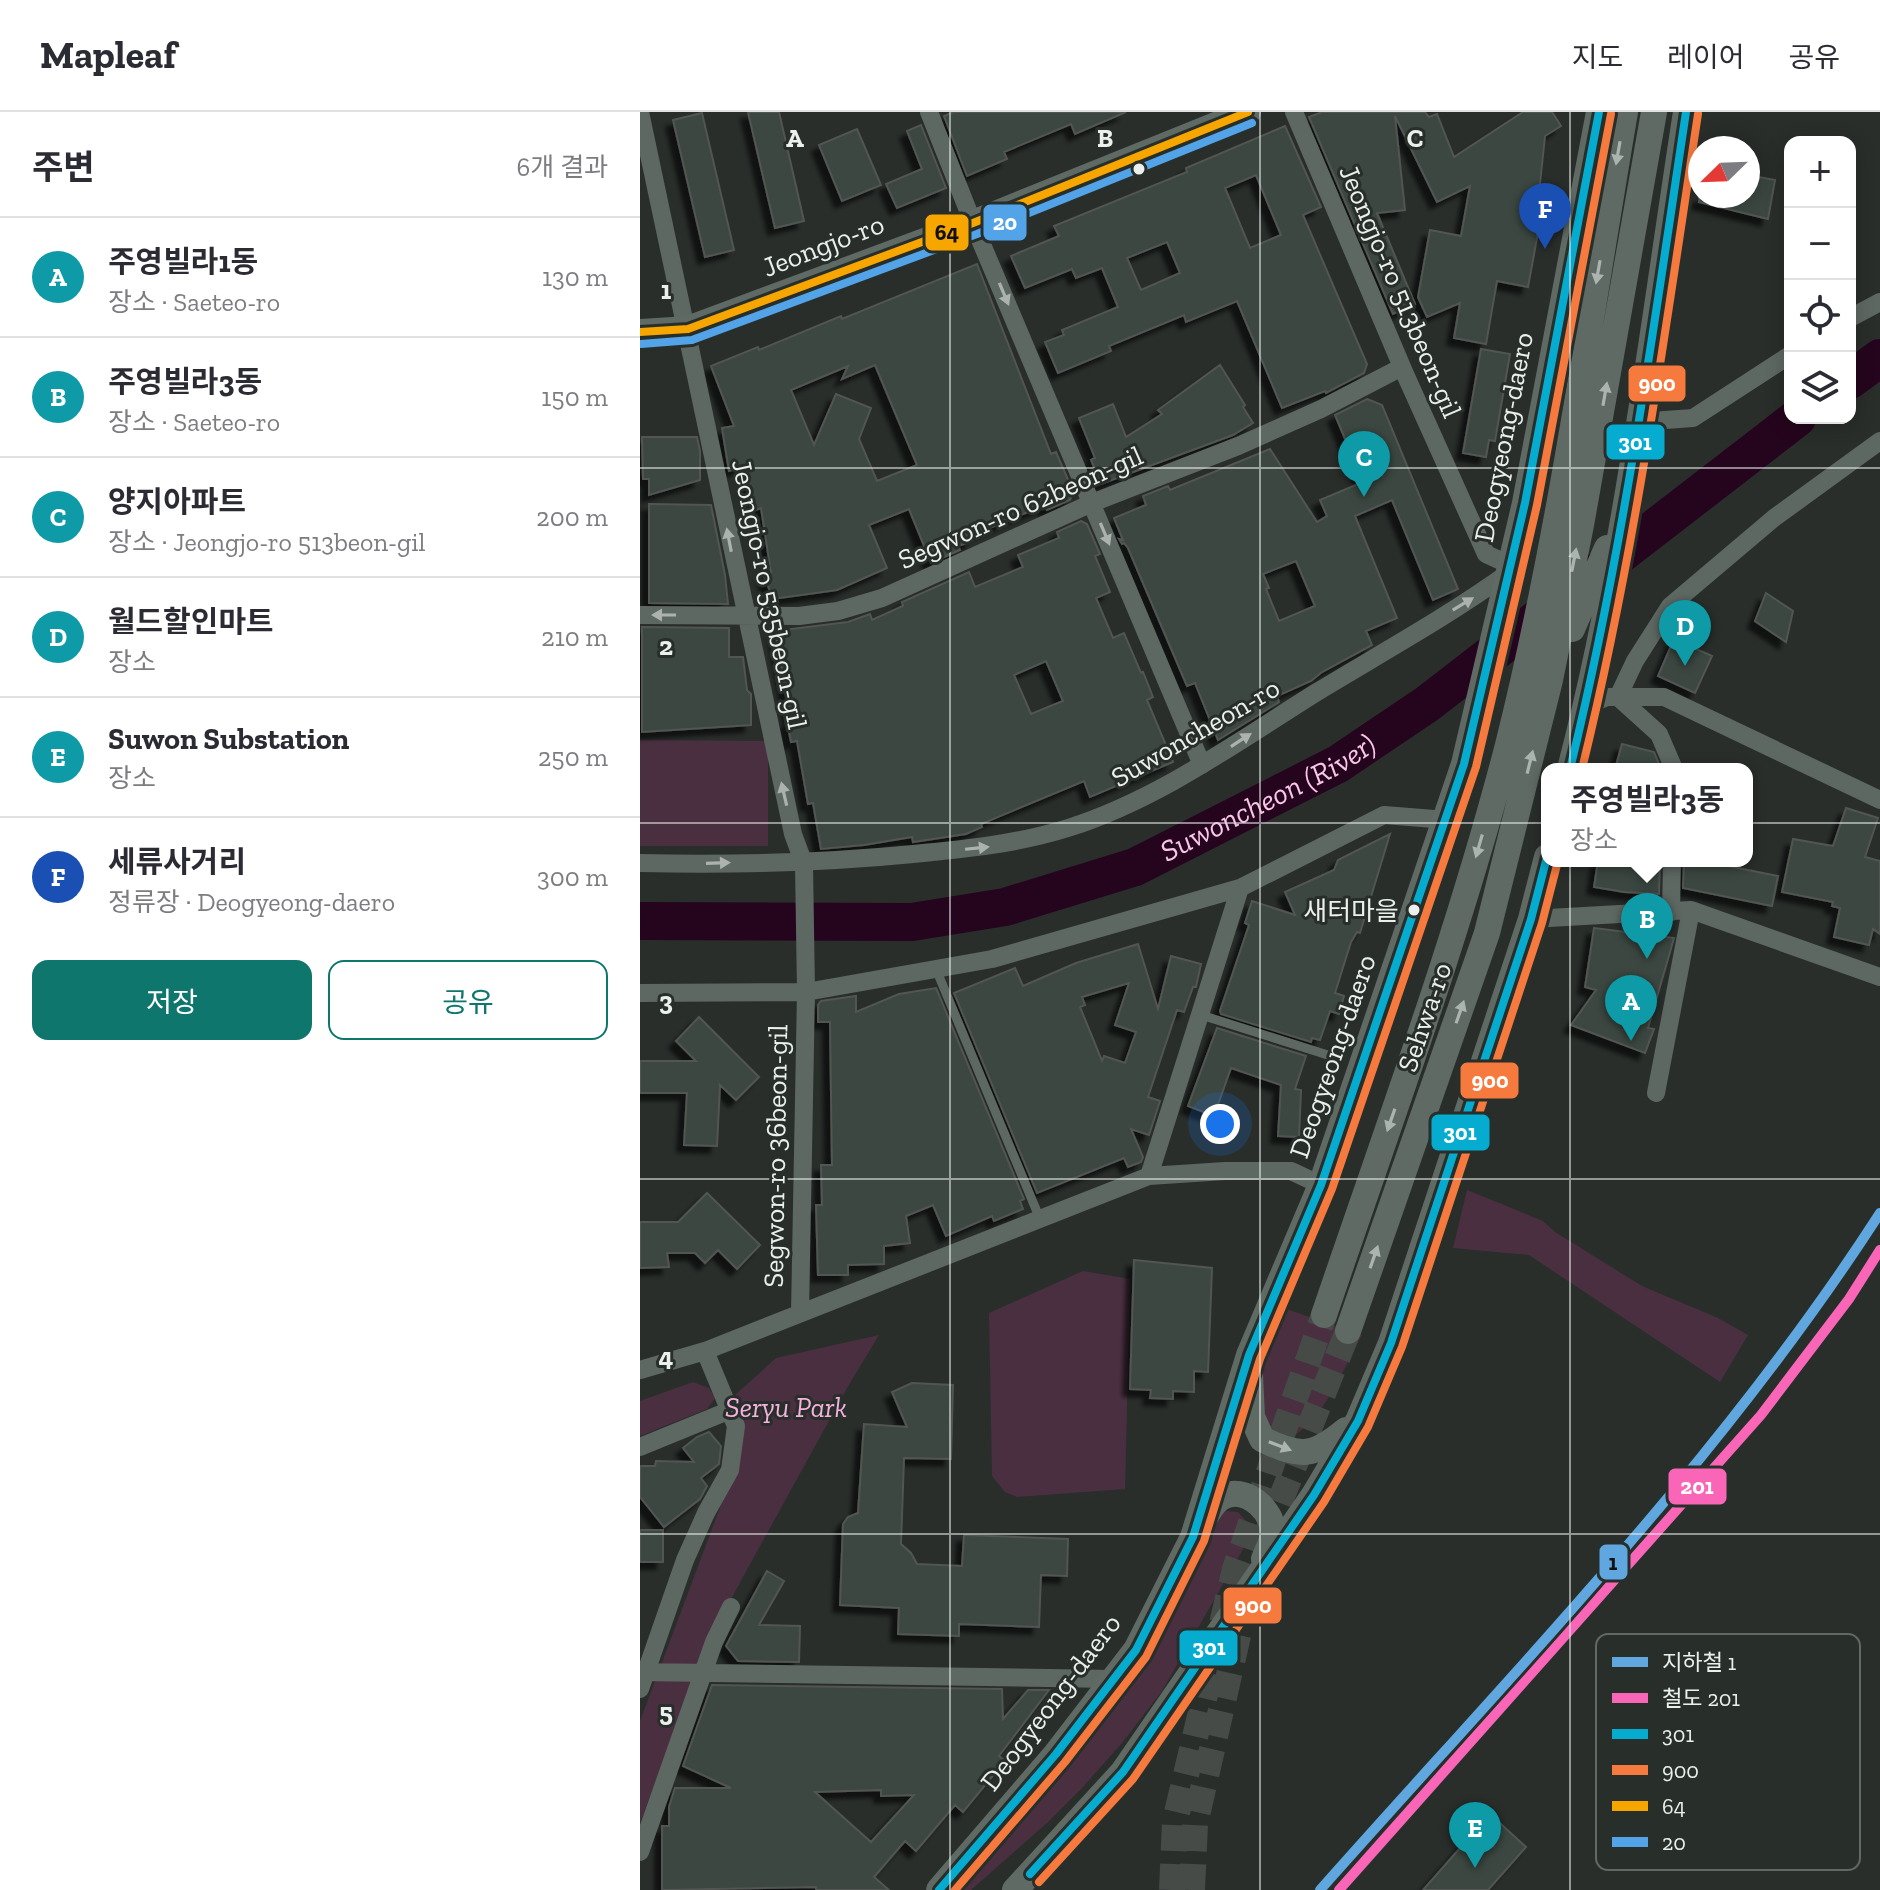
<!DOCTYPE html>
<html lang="ko">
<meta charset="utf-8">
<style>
:root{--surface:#fff;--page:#f7f7f7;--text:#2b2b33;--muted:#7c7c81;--line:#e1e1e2;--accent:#0f766e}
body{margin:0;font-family:"Zilla Slab","Noto Sans KR",serif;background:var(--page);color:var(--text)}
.controls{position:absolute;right:24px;top:24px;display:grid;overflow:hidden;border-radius:16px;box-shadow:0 4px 20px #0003}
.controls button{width:72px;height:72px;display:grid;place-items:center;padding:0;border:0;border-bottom:2px solid var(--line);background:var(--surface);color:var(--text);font:40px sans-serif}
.compass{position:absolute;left:1048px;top:24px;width:72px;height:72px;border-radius:50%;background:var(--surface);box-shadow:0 4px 20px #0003;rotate:247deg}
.you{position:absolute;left:580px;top:1012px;width:28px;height:28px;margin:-20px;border:6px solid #fff;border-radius:50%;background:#1a73e8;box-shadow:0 0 0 12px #1a73e833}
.badge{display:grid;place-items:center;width:52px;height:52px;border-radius:50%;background:var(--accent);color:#fff;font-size:26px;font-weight:700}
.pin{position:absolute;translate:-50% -66px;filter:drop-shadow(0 2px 4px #0008)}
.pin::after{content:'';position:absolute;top:42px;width:28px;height:24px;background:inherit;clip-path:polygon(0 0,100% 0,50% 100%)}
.popup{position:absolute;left:901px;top:651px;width:212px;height:104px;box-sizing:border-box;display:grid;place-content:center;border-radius:16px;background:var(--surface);filter:drop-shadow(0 2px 6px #0005);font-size:26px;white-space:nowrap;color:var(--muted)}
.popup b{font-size:30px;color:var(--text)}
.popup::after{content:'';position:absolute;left:50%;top:100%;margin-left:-16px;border:16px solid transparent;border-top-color:var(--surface)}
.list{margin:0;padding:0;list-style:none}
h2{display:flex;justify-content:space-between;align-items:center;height:104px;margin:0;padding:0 32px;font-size:34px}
h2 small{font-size:26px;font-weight:400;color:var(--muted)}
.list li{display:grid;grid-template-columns:52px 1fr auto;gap:24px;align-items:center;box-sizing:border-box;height:120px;padding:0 32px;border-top:2px solid var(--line)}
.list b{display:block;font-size:30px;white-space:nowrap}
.list p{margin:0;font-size:26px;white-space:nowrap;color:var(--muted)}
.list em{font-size:26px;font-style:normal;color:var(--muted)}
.actions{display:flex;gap:16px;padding:24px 32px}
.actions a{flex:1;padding:18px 0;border:2px solid var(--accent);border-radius:16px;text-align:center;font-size:28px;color:var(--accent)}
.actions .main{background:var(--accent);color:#fff}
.icon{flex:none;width:44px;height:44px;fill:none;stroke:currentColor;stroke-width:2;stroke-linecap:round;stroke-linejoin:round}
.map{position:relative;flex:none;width:1240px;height:1778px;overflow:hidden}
header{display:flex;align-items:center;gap:48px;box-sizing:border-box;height:112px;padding:0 40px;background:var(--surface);border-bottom:2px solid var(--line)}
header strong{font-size:38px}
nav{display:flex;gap:44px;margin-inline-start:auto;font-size:28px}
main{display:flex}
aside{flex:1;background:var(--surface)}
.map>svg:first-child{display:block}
.green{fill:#4a2f41}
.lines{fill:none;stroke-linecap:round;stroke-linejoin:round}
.river{stroke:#25051d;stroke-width:38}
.building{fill:#3a4741;stroke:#525553;stroke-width:2;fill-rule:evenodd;filter:url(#shadow)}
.secondary-tunnel{stroke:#464b48;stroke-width:26;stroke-dasharray:26 13;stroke-linecap:butt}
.lane{stroke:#5e6862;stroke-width:9}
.street{stroke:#5e6862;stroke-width:18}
.secondary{stroke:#5f6a64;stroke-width:26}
.bus-1-casing{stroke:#282f2b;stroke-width:14}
.bus-2-casing{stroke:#282f2b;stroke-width:14}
.bus-3-casing{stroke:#282f2b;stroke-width:14}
.bus-4-casing{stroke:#282f2b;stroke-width:14}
.bus-1{stroke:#06acd0;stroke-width:8}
.bus-2{stroke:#f6793e;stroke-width:8}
.bus-3{stroke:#f7a600;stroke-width:8}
.bus-4{stroke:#53a3e8;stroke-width:8}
.rail-1-casing{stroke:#282f2b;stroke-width:16}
.rail-1{stroke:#fa66b7;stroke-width:10}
.metro-1-casing{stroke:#282f2b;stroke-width:16}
.metro-1{stroke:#60a7e0;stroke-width:10}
.oneway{fill:#acb4af}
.oneway2{fill:#acb3ae}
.grid{fill:none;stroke:#ebf0ed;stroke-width:2;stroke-opacity:0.55}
.bus-dot{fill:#ebf0ed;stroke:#282f2b;stroke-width:3}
.labels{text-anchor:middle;stroke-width:6;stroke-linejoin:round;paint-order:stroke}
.bus-label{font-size:26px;fill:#ebf0ed;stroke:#282f2b;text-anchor:end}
.street-label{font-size:28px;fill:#ebf0ed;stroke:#282f2b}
.park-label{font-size:28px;font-style:italic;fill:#f6b1df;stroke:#282f2b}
.water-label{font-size:30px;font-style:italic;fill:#fac6e9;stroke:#282f2b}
.key{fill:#282f2b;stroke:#626965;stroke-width:2}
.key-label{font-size:22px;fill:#ebf0ed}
.grid-label{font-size:26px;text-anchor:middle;font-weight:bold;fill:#ebf0ed;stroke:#282f2b;stroke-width:6;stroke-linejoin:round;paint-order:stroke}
.line-badge{stroke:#282f2b;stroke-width:3}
.badge-label{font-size:22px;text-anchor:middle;font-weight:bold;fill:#fff}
.pale-badge-label{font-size:22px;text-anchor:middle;font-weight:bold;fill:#111}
</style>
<header>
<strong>Mapleaf</strong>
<nav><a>지도</a><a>레이어</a><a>공유</a></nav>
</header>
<main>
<aside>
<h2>주변<small>6개 결과</small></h2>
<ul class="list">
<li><span class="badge" style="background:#0f9aa8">A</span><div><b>주영빌라1동</b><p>장소 · Saeteo-ro</p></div><em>130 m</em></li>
<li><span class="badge" style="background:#0f9aa8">B</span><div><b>주영빌라3동</b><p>장소 · Saeteo-ro</p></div><em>150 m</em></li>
<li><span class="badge" style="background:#0f9aa8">C</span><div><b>양지아파트</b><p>장소 · Jeongjo-ro 513beon-gil</p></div><em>200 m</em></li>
<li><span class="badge" style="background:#0f9aa8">D</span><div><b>월드할인마트</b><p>장소</p></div><em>210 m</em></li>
<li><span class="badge" style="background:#0f9aa8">E</span><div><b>Suwon Substation</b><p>장소</p></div><em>250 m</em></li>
<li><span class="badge" style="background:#1a4fb4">F</span><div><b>세류사거리</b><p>정류장 · Deogyeong-daero</p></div><em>300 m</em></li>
</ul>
<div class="actions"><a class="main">저장</a><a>공유</a></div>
</aside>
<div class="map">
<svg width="1240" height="1778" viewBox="0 0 1240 1778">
<defs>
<filter id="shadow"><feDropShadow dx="-7" dy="7" stdDeviation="2" flood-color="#0009"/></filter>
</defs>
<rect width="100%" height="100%" fill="#292e2b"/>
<!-- green -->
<path class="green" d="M0 628 128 629V734H0Z
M827 1078 903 1109 915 1120 1002 1174 1078 1206 1108 1223 1080 1270 889 1143 813 1136Z
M443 1159 490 1167 485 1377 377 1385 365 1380 352 1364 349 1201Z
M646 1197 722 1223C705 1254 682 1311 651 1325L628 1319 615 1269Z
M239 1223 207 1276 70 1525 0 1711V1609L93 1361V1285L136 1246Z
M53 1270 69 1276 75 1286 67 1297 0 1324V1289Z
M583 1399 598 1400 614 1418 522 1579 482 1631 442 1676 407 1711 331 1778H314L355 1730 570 1405Z"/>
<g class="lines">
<!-- river -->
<g class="river">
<path d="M1210 268 1240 246"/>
<path id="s1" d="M0 809 272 810 365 795 495 755 698 652 787 592 1157 306"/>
</g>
</g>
<!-- building -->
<path class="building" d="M108 0H139L164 109 135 116Z
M314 0H486L435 22 431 12 364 40 367 47 327 64 304 4Z
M682 0H785L789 5 797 2 814 45 883 0H912L921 14 905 24 897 100 899 115 888 175 857 169 846 232 814 226 820 191 787 205 778 185 790 118 821 124 830 74 797 90 755 4 765 98 737 101 775 192 753 202 669 5Z
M62 1 94 138 65 145 33 8Z
M281 13 306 76 257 96 246 72 282 57 267 19Z
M645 14 681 95 663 103 727 252 724 261 686 281 685 279 642 296 597 189 546 210 544 203 469 234 471 239 418 261 405 230 424 223 422 218 478 195 462 156 436 166 432 157 385 176 371 144 419 124 414 114 547 60 546 56ZM616 63 641 123 610 136 585 76ZM527 130 540 161 501 178 487 146Z
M217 17 241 73 202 89 179 33Z
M1108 63 1135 68 1128 107 1059 90 1060 84H1108Z
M337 152 411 342 416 340 433 379 430 388 407 398 405 393 330 424 332 429 318 434 320 438 291 451 269 397 229 413 247 456 197 478 133 487 124 464 131 461 121 396 113 399 107 353 89 359 82 316 94 314 71 254 118 235 119 238 201 204 202 207ZM235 253 277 353 237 369 219 327 231 296 196 282 174 333 151 278 208 254 202 267Z
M841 237 870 242 855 329 849 328 846 345 823 341Z
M580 253 605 293 603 295 613 311 593 323 461 372 451 348 455 346 439 306 473 292 486 325 522 302 518 298Z
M727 287 742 293 818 477 793 488 752 388 715 404 757 506 726 519 732 533 682 560 671 569 637 584 639 590 578 628 555 571 547 574 488 436 484 431 482 432 479 427 483 428 474 406 506 393 503 384 528 374 530 378 630 337 677 410 687 404 680 388 723 370 695 303ZM656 449 675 494 639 509 626 477 629 476 623 462Z
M2 325H57L60 339V368L9 383V367H3Z
M9 392 71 393 85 463 88 492 9 491Z
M441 409 447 412 460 442 455 444 470 480 456 486 473 526 484 521 501 561 503 560 513 585 507 588 533 650 450 685 444 669 341 712 342 715 326 722 273 730 272 725 224 733 181 737 173 691 168 692 157 629 151 630 147 610 151 609 135 519 208 510 230 502 232 508 263 494 262 490 329 460 335 475 383 455 378 443 419 426 417 420ZM406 549 423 589 391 602 374 563Z
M1126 481 1153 499 1146 530 1115 509Z
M2 515 89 516V545H103L107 578 111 582V613L2 620Z
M1034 527 1072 544 1055 581 1018 564Z
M982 632 1014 640 1021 657H975Z
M1206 696 1238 706 1225 745 1240 749V822L1233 817 1229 833 1194 825 1200 796 1192 794 1193 790 1142 780 1153 727 1193 734Z
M750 722 720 821 717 820 711 830 695 881 704 884 699 902 690 899 680 928 672 926 671 930 581 902 580 899 609 813 605 811 612 789 655 803 645 780 694 758 698 748Z
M958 749H1020L1019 782 984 780 954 775Z
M1044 749H1063L1138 764 1132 794 1043 776Z
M954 816 1034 826 1008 916 1014 917 1005 941 931 913 956 878 945 875Z
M498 832 518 897 531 844 561 852 556 875H553L544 900 537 898 508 985 520 989 509 1023 491 1017 503 1045 501 1050 488 1055 484 1046 397 1081 314 881 375 856 383 874 436 851ZM489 871 475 913 496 920 485 951 464 944 462 949 440 895 445 893 442 885Z
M296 876 384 1087 380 1089 383 1097 354 1109 352 1104 306 1124 293 1093 266 1104 270 1131 244 1134V1152L208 1153V1163H178L176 1093H182L181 1053H192L190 910H178V893L181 889 216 884V900L259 882Z
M59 905 119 965 96 988 80 973 77 1034 44 1033 47 981H0V949H56L36 929Z
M577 916 666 944 655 977 661 978 659 1025 638 1024 641 973 591 956 574 1004 548 994Z
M67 1081 120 1133 97 1157 78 1138 65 1151 55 1141H27L29 1155 0 1156V1110H38Z
M494 1148 572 1156 568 1260 554 1259V1280L533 1279V1287L510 1286 511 1278 490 1277Z
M272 1271 313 1273 311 1347 264 1346 261 1432 271 1441 277 1452 322 1454 324 1423 428 1427 427 1464 401 1463 399 1515 319 1512V1524L258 1522 259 1496 200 1493 203 1412 208 1405 218 1401 224 1312 267 1315 252 1280Z
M69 1320 81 1334 79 1352 61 1366 67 1374 60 1387 24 1415 0 1385V1354H15L16 1349 54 1350 43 1336 57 1325Z
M0 1418H23V1450H0Z
M127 1459 144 1469 119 1513 160 1514 159 1550 98 1549 86 1534Z
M72 1573 362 1577 363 1607 388 1578H409L359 1644 365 1649 323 1700 315 1693 276 1739 265 1729 234 1765 249 1778H176V1775L22 1778V1714H29V1695L35 1676H91L43 1654ZM241 1678V1684L274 1683 231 1730 175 1680Z
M850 1702 886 1735 848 1778H783Z"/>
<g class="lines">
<!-- secondary-tunnel -->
<path class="secondary-tunnel" d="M625 1427 708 1219
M532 1778 535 1709 595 1457 684 1203
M552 1778 555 1712 608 1480"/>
<!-- lane -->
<path class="lane" d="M296 857 400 1107
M561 903 691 944"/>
<!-- street -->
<path class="street" d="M0 0C53 240 100 482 153 722L164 752 166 880 160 1201
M289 0 333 111 562 653
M654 0 765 262 846 442 870 453
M1210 206 1240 190
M998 310 1053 306 1150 243
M0 503 159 504 198 499 242 486 452 391 598 334 681 297 762 255
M978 585 995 549 1030 494 1134 406 1240 329
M978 585 1019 622 1034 657
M946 594 967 585H1024L1240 688
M0 751C91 753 182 751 273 742 325 737 377 732 428 716 519 687 597 630 677 580 741 541 807 505 868 461
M1031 800 1032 749
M891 807 1051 798 1240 865
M0 881 166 880 352 847 600 776 744 703 807 708
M1016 981 1051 798
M509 1064 600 776
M0 1258 65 1239 509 1064 585 1059H651L681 1073
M0 1335 88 1299
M0 1560 473 1567
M0 1577 45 1448 66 1401 90 1358 96 1314 65 1239
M0 1740 74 1530 91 1495"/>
<!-- secondary -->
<path class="secondary" d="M0 220 48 217 333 111 608 0
M932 517 967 436
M930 657C986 442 1012 219 1046 0
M684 1203C748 1014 818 826 868 633 920 425 949 211 985 0
M708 1219 847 821 910 568 941 413 1014 0
M610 1263 612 1305 622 1327C660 1346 674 1345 706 1318
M562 1410C569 1400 574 1387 587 1383 609 1376 635 1401 633 1423 632 1430 627 1439 624 1447
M299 1778 416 1642 496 1538 553 1425 609 1243 681 1073 824 652 885 391 959 0
M375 1778 483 1660 674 1383 718 1309 751 1231 891 807 907 745"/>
<defs>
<path id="bus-1" d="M930 657C983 440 1013 220 1046 0
M390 1762 483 1660 674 1383 718 1309 751 1231 891 807 907 745
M299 1778 416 1642 496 1538 553 1425 609 1243 681 1073 824 652 885 391 959 0"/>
<path id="bus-2" d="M942 657C995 441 1025 221 1058 2
M399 1770 493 1667 684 1390 728 1315 762 1235 902 811 918 749
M315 1778 425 1650 506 1545 564 1429 620 1247 692 1077 836 655 897 393 971 2"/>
<path id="bus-3" d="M0 220 48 217 333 111 608 0"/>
<path id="bus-4" d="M1 232 52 228 337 122 612 11"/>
</defs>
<!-- bus-1 casing -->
<use href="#bus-1" class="bus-1-casing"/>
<!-- bus-2 casing -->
<use href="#bus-2" class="bus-2-casing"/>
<!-- bus-3 casing -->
<use href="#bus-3" class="bus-3-casing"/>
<!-- bus-4 casing -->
<use href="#bus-4" class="bus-4-casing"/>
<!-- bus-1 -->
<use href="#bus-1" class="bus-1"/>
<!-- bus-2 -->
<use href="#bus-2" class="bus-2"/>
<!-- bus-3 -->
<use href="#bus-3" class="bus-3"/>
<!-- bus-4 -->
<use href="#bus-4" class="bus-4"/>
<defs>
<path id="rail-1" d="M699 1778 1121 1303 1209 1187 1240 1138"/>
</defs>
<!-- rail-1 casing -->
<use href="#rail-1" class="rail-1-casing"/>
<!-- rail-1 -->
<use href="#rail-1" class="rail-1"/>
<defs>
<path id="metro-1" d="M680 1778C874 1559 1081 1348 1240 1101"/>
</defs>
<!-- metro-1 casing -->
<use href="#metro-1" class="metro-1-casing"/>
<!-- metro-1 -->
<use href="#metro-1" class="metro-1"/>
</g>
<!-- one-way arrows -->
<defs><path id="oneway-solid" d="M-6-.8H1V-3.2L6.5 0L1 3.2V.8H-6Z" transform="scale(2)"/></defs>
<g class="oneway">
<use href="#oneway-solid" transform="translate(978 41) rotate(100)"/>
<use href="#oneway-solid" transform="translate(958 160) rotate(100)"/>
<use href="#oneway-solid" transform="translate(965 282) rotate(-80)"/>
<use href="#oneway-solid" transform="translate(934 448) rotate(-79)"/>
<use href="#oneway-solid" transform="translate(890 650) rotate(-76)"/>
<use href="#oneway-solid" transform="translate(839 734) rotate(106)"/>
<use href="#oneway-solid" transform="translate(820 900) rotate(-71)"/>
<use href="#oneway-solid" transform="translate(751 1008) rotate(109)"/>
<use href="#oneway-solid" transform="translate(734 1145) rotate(-71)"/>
<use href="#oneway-solid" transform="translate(640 1334) rotate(21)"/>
</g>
<g class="oneway2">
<use href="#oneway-solid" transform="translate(364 182) rotate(67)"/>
<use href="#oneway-solid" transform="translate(465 422) rotate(67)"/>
<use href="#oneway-solid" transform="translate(89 428) rotate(-101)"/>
<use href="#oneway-solid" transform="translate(823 492) rotate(-31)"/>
<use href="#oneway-solid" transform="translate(24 503) rotate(-180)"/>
<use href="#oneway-solid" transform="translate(601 628) rotate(-33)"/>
<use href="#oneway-solid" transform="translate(144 682) rotate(-103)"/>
<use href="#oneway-solid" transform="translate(337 736) rotate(-6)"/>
<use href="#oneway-solid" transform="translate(78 751) rotate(-2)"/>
</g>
<!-- grid -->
<path class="grid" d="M310 0V1778M620 0V1778M930 0V1778M0 356H1240M0 711H1240M0 1067H1240M0 1422H1240"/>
<!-- markers -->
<g class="bus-dot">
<circle cx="499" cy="57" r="7"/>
<circle cx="774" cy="798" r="7"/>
</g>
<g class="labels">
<!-- bus labels -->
<g class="bus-label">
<text x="759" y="808">새터마을</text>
</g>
<!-- street labels -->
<g class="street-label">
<text transform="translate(183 133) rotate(-21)" y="10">Jeongjo-ro</text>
<text transform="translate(761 179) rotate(67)" y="10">Jeongjo-ro 513beon-gil</text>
<text transform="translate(863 325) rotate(-79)" y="10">Deogyeong-daero</text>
<text transform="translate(380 395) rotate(-24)" y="10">Segwon-ro 62beon-gil</text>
<text transform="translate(130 482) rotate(78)" y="10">Jeongjo-ro 535beon-gil</text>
<text transform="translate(555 620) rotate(-30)" y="10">Suwoncheon-ro</text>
<text transform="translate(784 905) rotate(-71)" y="10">Sehwa-ro</text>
<text transform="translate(692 944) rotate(-71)" y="10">Deogyeong-daero</text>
<text transform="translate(135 1044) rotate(-89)" y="10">Segwon-ro 36beon-gil</text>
<text transform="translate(410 1590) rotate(-53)" y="10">Deogyeong-daero</text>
</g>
<!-- park labels -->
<g class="park-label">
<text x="146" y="1305">Seryu Park</text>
</g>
<!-- water labels -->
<g class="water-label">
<text dy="10" stroke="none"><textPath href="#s1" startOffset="652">Suwoncheon (River)</textPath></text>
</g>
</g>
<!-- legend -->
<rect x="956" y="1522" width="264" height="236" rx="12" class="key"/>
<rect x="972" y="1545" width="36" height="10" fill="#60a7e0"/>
<rect x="972" y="1581" width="36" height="10" fill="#fa66b7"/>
<rect x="972" y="1617" width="36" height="10" fill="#06acd0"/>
<rect x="972" y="1653" width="36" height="10" fill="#f6793e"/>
<rect x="972" y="1689" width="36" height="10" fill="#f7a600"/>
<rect x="972" y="1725" width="36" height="10" fill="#53a3e8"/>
<g class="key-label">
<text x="1022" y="1558">지하철 1</text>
<text x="1022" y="1594">철도 201</text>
<text x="1022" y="1630">301</text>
<text x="1022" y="1666">900</text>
<text x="1022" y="1702">64</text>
<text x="1022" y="1738">20</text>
</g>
<g class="grid-label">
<text x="155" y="35">A</text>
<text x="465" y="35">B</text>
<text x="775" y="35">C</text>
<text x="26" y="187">1</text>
<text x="26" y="543">2</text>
<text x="26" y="898">3</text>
<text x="26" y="1254">4</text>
<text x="26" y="1609">5</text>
</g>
<g class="line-badge">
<rect x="342" y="91" width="46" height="39" rx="8" fill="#53a3e8"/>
<rect x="284" y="101" width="46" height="39" rx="8" fill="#f7a600"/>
<rect x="987" y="252" width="60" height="39" rx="8" fill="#f6793e"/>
<rect x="965" y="311" width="61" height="38" rx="8" fill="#06acd0"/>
<rect x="819" y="949" width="61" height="39" rx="8" fill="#f6793e"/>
<rect x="790" y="1001" width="61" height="39" rx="8" fill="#06acd0"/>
<rect x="1027" y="1355" width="61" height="39" rx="8" fill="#fa66b7"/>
<rect x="958" y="1431" width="31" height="38" rx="8" fill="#60a7e0"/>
<rect x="582" y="1474" width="61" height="39" rx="8" fill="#f6793e"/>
<rect x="538" y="1517" width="61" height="38" rx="8" fill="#06acd0"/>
</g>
<g class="badge-label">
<text x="365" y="118">20</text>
<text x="1017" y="279">900</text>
<text x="995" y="338">301</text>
<text x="850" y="976">900</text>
<text x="820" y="1028">301</text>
<text x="1057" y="1382">201</text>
<text x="613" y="1501">900</text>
<text x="569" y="1543">301</text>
</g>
<g class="pale-badge-label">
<text x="307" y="128">64</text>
<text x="973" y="1458">1</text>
</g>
</svg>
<div class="controls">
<button>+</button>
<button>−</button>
<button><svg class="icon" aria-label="locate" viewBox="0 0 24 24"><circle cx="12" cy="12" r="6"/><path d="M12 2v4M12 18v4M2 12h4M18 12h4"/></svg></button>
<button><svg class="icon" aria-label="layers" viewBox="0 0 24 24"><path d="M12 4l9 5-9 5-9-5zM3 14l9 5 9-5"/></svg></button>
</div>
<svg class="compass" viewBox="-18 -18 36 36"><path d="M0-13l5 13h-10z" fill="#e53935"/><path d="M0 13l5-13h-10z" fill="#7c7c81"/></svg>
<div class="you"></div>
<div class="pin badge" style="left:991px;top:929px;background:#0f9aa8">A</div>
<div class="pin badge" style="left:1007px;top:847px;background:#0f9aa8">B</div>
<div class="popup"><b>주영빌라3동</b>장소</div>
<div class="pin badge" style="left:724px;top:385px;background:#0f9aa8">C</div>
<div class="pin badge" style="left:1045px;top:554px;background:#0f9aa8">D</div>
<div class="pin badge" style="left:835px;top:1756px;background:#0f9aa8">E</div>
<div class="pin badge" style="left:905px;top:137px;background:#1a4fb4">F</div>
</div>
</main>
